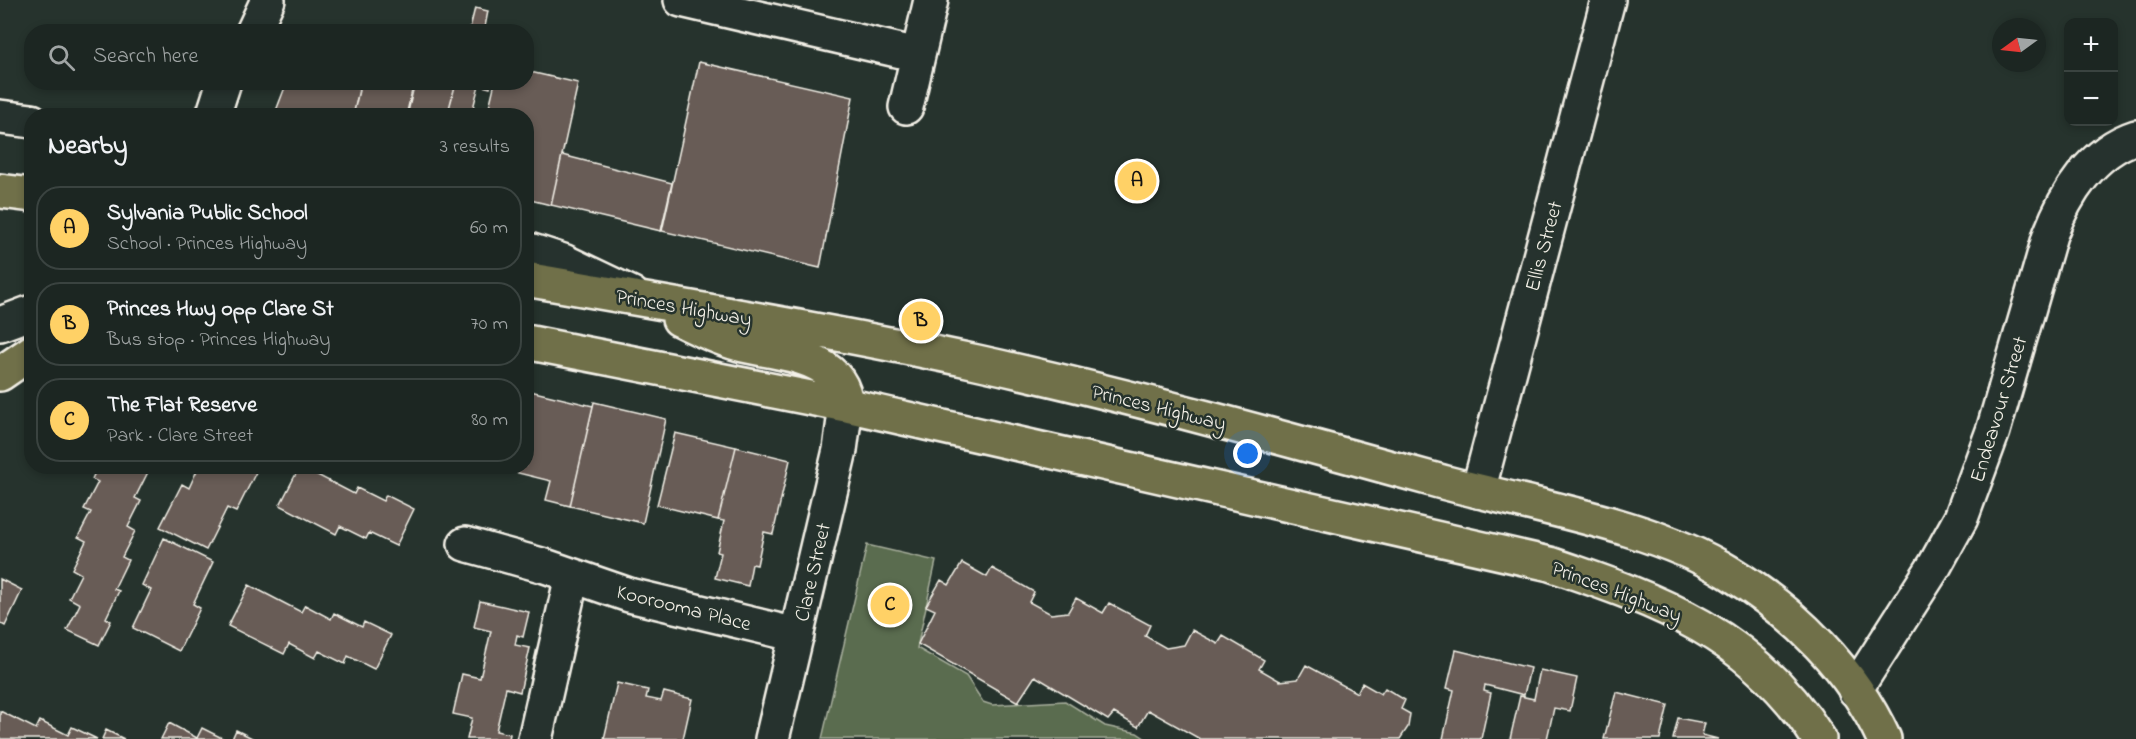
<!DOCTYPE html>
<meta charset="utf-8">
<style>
:root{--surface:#1c2622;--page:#29322f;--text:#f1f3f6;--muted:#a0a5a5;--line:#3a4340;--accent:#ffd166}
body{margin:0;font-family:"Indie Flower",sans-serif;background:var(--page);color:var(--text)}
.controls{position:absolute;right:18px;top:18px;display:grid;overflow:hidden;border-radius:12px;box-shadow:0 3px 9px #0003}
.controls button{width:54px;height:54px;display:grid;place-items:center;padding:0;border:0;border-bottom:2px solid var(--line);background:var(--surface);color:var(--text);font:30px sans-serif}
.compass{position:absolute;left:1992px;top:18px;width:54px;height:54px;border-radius:50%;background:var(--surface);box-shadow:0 3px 9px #0003;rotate:255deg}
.you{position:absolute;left:1248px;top:454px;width:21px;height:21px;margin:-15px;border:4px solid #fff;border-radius:50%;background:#1a73e8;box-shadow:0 0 0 9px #1a73e833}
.badge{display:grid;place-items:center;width:39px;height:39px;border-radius:50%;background:var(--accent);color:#111;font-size:20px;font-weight:700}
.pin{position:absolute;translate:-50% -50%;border:3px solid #fff;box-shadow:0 2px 6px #0006}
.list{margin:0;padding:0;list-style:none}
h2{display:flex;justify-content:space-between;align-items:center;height:78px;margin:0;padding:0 24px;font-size:26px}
h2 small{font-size:20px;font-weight:400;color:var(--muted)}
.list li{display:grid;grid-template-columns:39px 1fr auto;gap:18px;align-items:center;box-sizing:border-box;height:84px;margin:0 12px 12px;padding:0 12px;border:2px solid var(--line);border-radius:24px}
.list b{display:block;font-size:22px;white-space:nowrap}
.list p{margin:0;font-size:20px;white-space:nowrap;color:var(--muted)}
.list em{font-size:20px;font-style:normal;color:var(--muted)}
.icon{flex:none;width:33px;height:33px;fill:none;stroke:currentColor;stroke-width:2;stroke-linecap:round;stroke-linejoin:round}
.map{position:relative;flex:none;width:2136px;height:739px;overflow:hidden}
.search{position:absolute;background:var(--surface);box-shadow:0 3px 9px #0003;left:24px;top:24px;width:510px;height:66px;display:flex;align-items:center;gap:15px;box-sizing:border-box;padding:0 21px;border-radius:24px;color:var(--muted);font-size:22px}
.panel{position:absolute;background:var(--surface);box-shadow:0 3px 9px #0003;left:24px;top:108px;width:510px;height:366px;border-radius:24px}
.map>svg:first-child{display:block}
.green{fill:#5a6c4f;stroke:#a7ae9c;stroke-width:1.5}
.building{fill:#675b56;stroke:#f4f1e8;stroke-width:1.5}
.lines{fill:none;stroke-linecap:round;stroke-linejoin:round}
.minor-casing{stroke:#f4f1e8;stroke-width:38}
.highway-casing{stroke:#f4f1e8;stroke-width:38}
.minor{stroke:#26332d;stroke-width:33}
.highway{stroke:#6f704a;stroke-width:33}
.labels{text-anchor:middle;stroke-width:5;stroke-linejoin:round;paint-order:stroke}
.street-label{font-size:21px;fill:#f4f1e8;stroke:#26332d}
</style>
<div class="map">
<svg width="2136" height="739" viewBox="0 0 2136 739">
<rect width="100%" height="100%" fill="#26332d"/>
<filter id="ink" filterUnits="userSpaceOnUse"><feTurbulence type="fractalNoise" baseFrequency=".0167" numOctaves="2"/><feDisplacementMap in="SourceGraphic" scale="12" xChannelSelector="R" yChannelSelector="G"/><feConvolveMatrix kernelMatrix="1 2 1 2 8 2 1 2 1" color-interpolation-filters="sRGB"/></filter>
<g filter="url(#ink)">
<!-- green -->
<path class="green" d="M867 545 936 561 917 648 966 676 983 702 992 705 1065 701 1105 726 1137 733 1146 739H822Z"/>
<!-- building -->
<path class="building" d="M475 8 488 11 484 32H469Z
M699 62 853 97 820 268 662 231Z
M526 71 578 83 551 205 526 199V116H487L495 82H526Z
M287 82H330L359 89 353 116H274Z
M361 82H414L406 116H353Z
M415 82 456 83 447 116H407Z
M491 82 490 88 479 85 471 116H447L456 82Z
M562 155 672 183 661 231 551 205Z
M526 390 593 406 570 506 546 500 551 481 506 470 507 466H526Z
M594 402 666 419 643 523 570 506Z
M675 433 736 447 718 520 657 505Z
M736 447 790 460 773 534 764 532 757 565 752 564 748 586 715 578 721 553 717 552 724 521 718 520Z
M98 466H143L149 470 135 498 141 501 128 527 135 531 122 557 128 560 114 589 119 591 106 618 111 621 99 645 67 630 80 604 69 598 81 574 72 569 86 541 78 537 91 512 84 509 98 482 92 479Z
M199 466 258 468 236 512 227 508 206 550 160 527 182 484 189 488Z
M300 466 354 494 357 488 383 501 386 495 414 509 396 546 369 533 366 539 340 526 336 534 280 505Z
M164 538 213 562 193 604 200 608 179 651 133 628 151 590 142 585Z
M962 563 987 577 992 568 1034 592 1029 602 1051 614 1068 612 1076 598 1103 613 1109 603 1150 625 1145 636 1166 648 1184 645 1192 630 1218 644 1223 636 1264 660 1259 669 1280 681 1298 679 1306 665 1357 693 1362 683 1381 694 1385 688 1405 700 1401 709 1410 714 1408 727 1400 739H1200L1148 710 1138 727 1114 713 1108 720 1035 676 1018 702 918 644 935 610 926 606 941 580 949 585Z
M0 579 22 590 5 626 0 623Z
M249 585 301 612 305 605 331 619 334 613 362 627 364 622 391 635 374 669 348 656 345 664 319 651 315 658 289 644 284 654 228 626Z
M480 601 529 612 523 637 517 635 515 645 530 648 520 692 506 688 496 731 510 734 509 739H467L472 718 453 714 462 674 480 678 491 631 474 627Z
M1456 650 1530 668 1524 695 1485 685 1484 691 1491 693 1481 739H1443L1454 690 1447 688Z
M1540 670 1577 678 1570 711 1554 708 1547 739H1510L1520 696 1534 699Z
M617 683 648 690 646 698 661 701 664 692 692 699 683 739H604Z
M1616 692 1668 705 1660 739H1604Z
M0 711 36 729 40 721 68 735 72 727 97 739H0Z
M1678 718 1705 723 1702 735 1718 739H1673Z
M169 723 197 738 202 728 224 739H161Z
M106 730 124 739H102Z
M236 730 254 739H232Z"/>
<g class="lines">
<defs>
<path id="minor" d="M681 0 918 55
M253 32 268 0
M906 107 931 0
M213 116 224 82
M0 117 32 121
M526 249 563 261 632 294
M0 324 32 312
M1478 491 1608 0
M465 544 545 566 629 595 797 635
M1855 690 1935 565 1961 518 1993 431 2050 235C2065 195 2092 151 2136 137
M535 739 572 576
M772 739 840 450 846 405"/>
<path id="highway" d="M0 191 32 195
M526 279C677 306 828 330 977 362 1131 396 1283 438 1435 480 1527 505 1651 524 1730 573 1795 613 1852 669 1884 739
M679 319C697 328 718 338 739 344 776 354 842 353 846 405
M526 342 846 405 1550 564C1660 601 1754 635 1819 739
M0 374 32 352"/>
</defs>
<!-- minor casing -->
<use href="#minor" class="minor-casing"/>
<!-- highway casing -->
<use href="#highway" class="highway-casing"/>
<!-- minor -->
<use href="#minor" class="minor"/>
<!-- highway -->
<use href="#highway" class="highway"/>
</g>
</g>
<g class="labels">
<!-- street labels -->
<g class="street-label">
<text transform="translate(1543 246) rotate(-75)" y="7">Ellis Street</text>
<text transform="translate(684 307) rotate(10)" y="7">Princes Highway</text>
<text transform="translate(1159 407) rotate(14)" y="7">Princes Highway</text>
<text transform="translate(1998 409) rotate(-73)" y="7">Endeavour Street</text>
<text transform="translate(812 572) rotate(-77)" y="7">Clare Street</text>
<text transform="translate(1617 591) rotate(21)" y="7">Princes Highway</text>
<text transform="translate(684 607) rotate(14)" y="7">Koorooma Place</text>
</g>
</g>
</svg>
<div class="controls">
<button>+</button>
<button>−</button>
</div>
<svg class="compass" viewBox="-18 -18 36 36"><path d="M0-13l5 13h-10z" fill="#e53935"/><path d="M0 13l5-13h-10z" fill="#a0a5a5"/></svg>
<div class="you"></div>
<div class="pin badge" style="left:1137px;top:181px">A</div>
<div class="pin badge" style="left:921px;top:321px">B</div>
<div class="pin badge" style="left:890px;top:605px">C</div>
<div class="search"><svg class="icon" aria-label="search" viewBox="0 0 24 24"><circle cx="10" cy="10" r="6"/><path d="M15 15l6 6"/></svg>Search here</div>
<section class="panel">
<h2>Nearby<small>3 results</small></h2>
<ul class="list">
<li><span class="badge">A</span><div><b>Sylvania Public School</b><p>School · Princes Highway</p></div><em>60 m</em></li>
<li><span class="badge">B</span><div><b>Princes Hwy opp Clare St</b><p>Bus stop · Princes Highway</p></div><em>70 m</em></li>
<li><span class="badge">C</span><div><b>The Flat Reserve</b><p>Park · Clare Street</p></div><em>80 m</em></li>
</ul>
</section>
</div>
